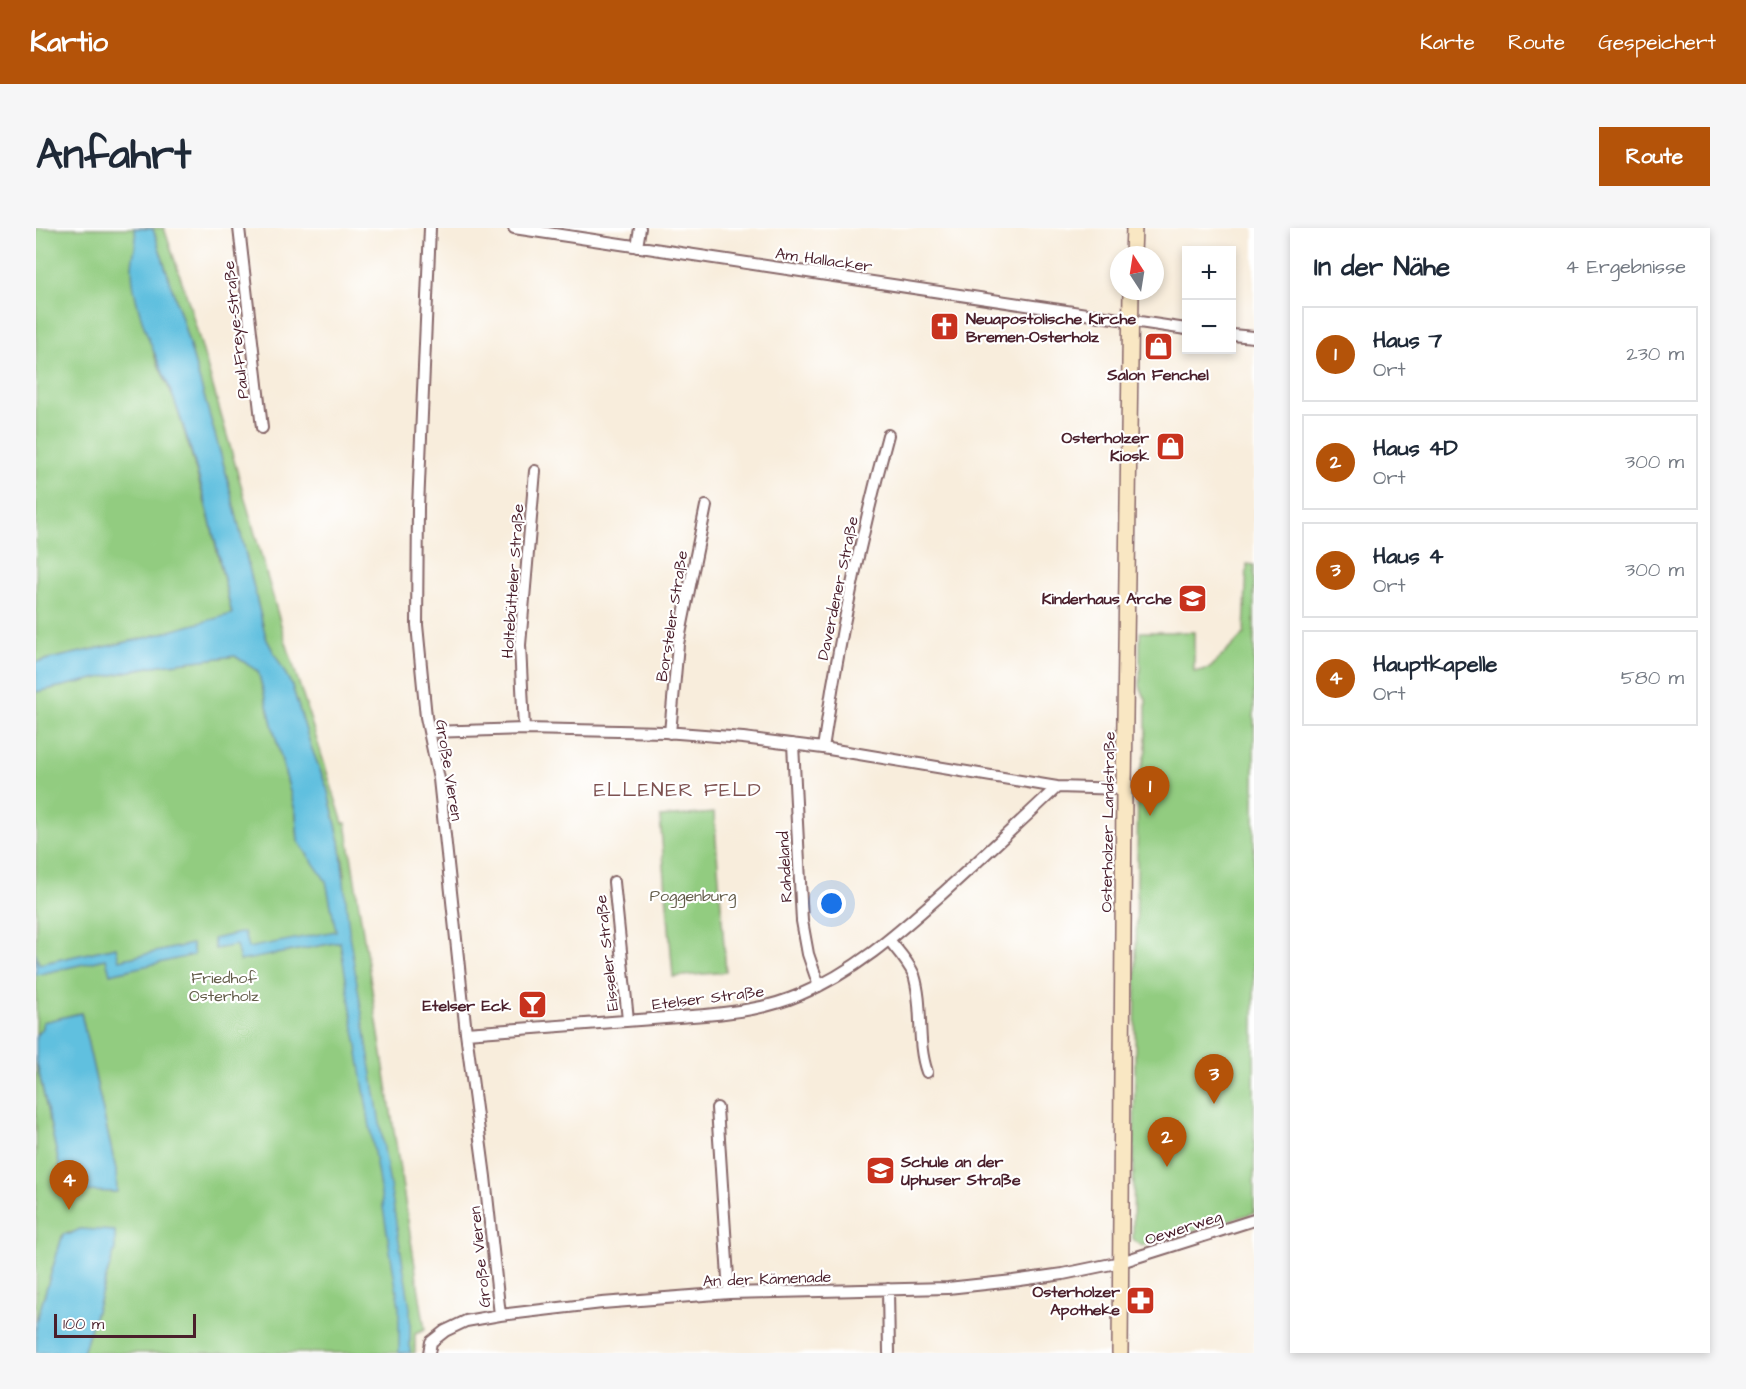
<!DOCTYPE html>
<html lang="de">
<meta charset="utf-8">
<style>
:root{--surface:#fff;--page:#f6f6f7;--text:#1f2937;--muted:#747a83;--line:#e0e1e3;--accent:#b45309}
body{margin:0;font-family:"Architects Daughter",sans-serif;background:var(--page);color:var(--text)}
.controls{position:absolute;right:18px;top:18px;display:grid;overflow:hidden;border-radius:0px;box-shadow:0 3px 9px #0003}
.controls button{width:54px;height:54px;display:grid;place-items:center;padding:0;border:0;border-bottom:2px solid var(--line);background:var(--surface);color:var(--text);font:30px sans-serif}
.compass{position:absolute;left:1074px;top:18px;width:54px;height:54px;border-radius:50%;background:var(--surface);box-shadow:0 3px 9px #0003;rotate:348deg}
.scale{position:absolute;left:18px;bottom:15px;width:142px;box-sizing:border-box;padding-left:6px;border:3px solid #4a1f2b;border-top:0;font-size:16px;line-height:21px;white-space:nowrap;color:#4a1f2b;-webkit-text-stroke:4px #fff;paint-order:stroke}
.you{position:absolute;left:796px;top:676px;width:21px;height:21px;margin:-15px;border:4px solid #fff;border-radius:50%;background:#1a73e8;box-shadow:0 0 0 9px #1a73e833}
.badge{display:grid;place-items:center;width:39px;height:39px;border-radius:50%;background:var(--accent);color:#fff;font-size:20px;font-weight:700}
.pin{position:absolute;translate:-50% -50px;filter:drop-shadow(0 2px 3px #0008)}
.pin::after{content:'';position:absolute;top:32px;width:21px;height:18px;background:inherit;clip-path:polygon(0 0,100% 0,50% 100%)}
.list{margin:0;padding:0;list-style:none}
h2{display:flex;justify-content:space-between;align-items:center;height:78px;margin:0;padding:0 24px;font-size:26px}
h2 small{font-size:20px;font-weight:400;color:var(--muted)}
.list li{display:grid;grid-template-columns:39px 1fr auto;gap:18px;align-items:center;box-sizing:border-box;height:96px;margin:0 12px 12px;padding:0 12px;border:2px solid var(--line);border-radius:0px}
.list b{display:block;font-size:22px;white-space:nowrap}
.list p{margin:0;font-size:20px;white-space:nowrap;color:var(--muted)}
.list em{font-size:20px;font-style:normal;color:var(--muted)}
.map{position:relative;flex:none;width:1218px;height:1125px;overflow:hidden;border-radius:0px}
header{display:flex;align-items:center;gap:36px;box-sizing:border-box;height:84px;padding:0 30px;background:var(--accent);color:#fff}
header strong{font-size:28px}
nav{display:flex;gap:33px;margin-inline-start:auto;font-size:21px}
.intro{display:flex;align-items:center;justify-content:space-between;box-sizing:border-box;height:144px;padding:0 36px}
h1{margin:0;font-size:42px}
.button{padding:15px 27px;border-radius:0px;background:var(--accent);color:#fff;font-size:21px;font-weight:700}
main{display:flex;gap:36px;padding:0 36px}
aside{flex:1;background:var(--surface);border-radius:0px;box-shadow:0 3px 9px #0003}
.map>svg:first-child{display:block}
.green{fill:#92cc80;stroke:#6e7656;stroke-width:1.5}
.water{fill:#61c0df;stroke:#567085;stroke-width:1.5}
.lines{fill:none;stroke-linecap:round;stroke-linejoin:round}
.minor-casing{stroke:#876769;stroke-width:14}
.secondary-casing{stroke:#876769;stroke-width:18}
.minor{stroke:#fff;stroke-width:10}
.secondary{stroke:#f9e7c3;stroke-width:15}
.labels{text-anchor:middle;stroke-width:4.5;stroke-linejoin:round;paint-order:stroke}
.street-label{font-size:16px;fill:#4a1f2b;stroke:#fff}
.poi-label{font-size:16px;font-weight:bold;fill:#4a1f2b;stroke:#fff;text-anchor:end}
.park-label{font-size:16px;fill:#635c49;stroke:#fff}
.quarter-label{font-size:20px;letter-spacing:1.5px;fill:#7e5251;stroke:#fff}
</style>
<header>
<strong>Kartio</strong>
<nav><a>Karte</a><a>Route</a><a>Gespeichert</a></nav>
</header>
<div class="intro"><h1>Anfahrt</h1><a class="button">Route</a></div>
<main>
<div class="map">
<svg width="1218" height="1125" viewBox="0 0 1218 1125">
<rect width="100%" height="100%" fill="#fff"/>
<filter id="ink" filterUnits="userSpaceOnUse"><feTurbulence type="fractalNoise" baseFrequency=".0167" numOctaves="2"/><feDisplacementMap in="SourceGraphic" scale="12" xChannelSelector="R" yChannelSelector="G"/><feConvolveMatrix kernelMatrix="1 2 1 2 8 2 1 2 1" color-interpolation-filters="sRGB"/></filter>
<filter id="wash" filterUnits="userSpaceOnUse"><feTurbulence type="fractalNoise" baseFrequency=".008" numOctaves="4" result="noise"/><feDisplacementMap in="SourceGraphic" scale="24" xChannelSelector="R" yChannelSelector="G"/><feGaussianBlur stdDeviation="1.35" result="paint"/><feColorMatrix in="noise" values="0 0 0 0 0 0 0 0 0 0 0 0 0 0 0 0 0 1.4 0 .05"/><feComposite in="paint" operator="in"/></filter>
<g filter="url(#wash)">
<rect width="100%" height="100%" fill="#f8eddc"/>
<!-- green -->
<path class="green" d="M0 0H128L154 78 249 411 307 595H310L389 1102 379 1106V1125H47L79 1021 40 1004 27 1006 0 1095V832L27 954 41 958 46 962 80 964V942L45 785 7 794 6 800 0 808V464L117 438 199 428 222 443 260 586 262 613 309 647 304 614 291 560 275 519 256 458 230 410 190 245 146 91 117 1 118 127 139 174 155 225 175 297 196 387 109 410 0 434Z
M1211 336 1218 337V985L1106 1018 1097 1011 1102 551 1110 522V472L1104 458V404H1158V444L1174 440 1208 406Z
M678 585 690 744 637 749 624 589Z"/>
<!-- water -->
<path class="water" d="M98 0 117 1 146 91 190 245 230 410 256 458 275 519 291 560 304 614 314 712 374 1080V1125H363V1078L304 714 204 733 200 717 179 721 177 711 208 704 212 720 300 703 290 653 262 613 260 586 222 443 199 428 117 438 0 464V434L109 410 196 386C180 316 164 243 139 174 128 144 112 116 104 85 100 72 96 54 96 40 96 26 103 14 98 0Z
M156 716 158 727 74 746 70 731 0 747V724L3 736 80 719 83 732Z
M45 785 80 942 81 964 46 963 41 958 27 954 0 831V808L6 800 7 794Z
M44 1001 79 1003V1021L47 1125H0V1095L27 1006H34Z"/>
</g>
<g filter="url(#ink)">
<g class="lines">
<defs>
<path id="minor" d="M203 0 226 200
M394 0 382 279 381 397 390 489 403 551 430 805 449 949 464 1087
M478 0 1150 101
M601 19 604 0
M1196 107 1218 109
M488 501 484 417 499 243
M394 504 488 501 629 504 707 510 787 520 1021 559 1088 561
M634 505 642 416 670 278
M757 516 766 693 772 726 783 758
M787 520C802 415 824 310 852 207
M578 654 592 792
M854 713C862 723 873 735 878 747 888 779 880 813 891 844
M430 805 669 787C701 784 733 780 763 767 819 744 862 705 907 665 946 630 983 595 1021 559
M681 880 693 1065
M852 1061 853 1125
M393 1125 395 1114 409 1103 430 1093 464 1087 566 1075 693 1065 912 1060 977 1053 1027 1046 1085 1034 1218 992"/>
<path id="secondary" d="M1097 27 1098 0
M1084 1125 1088 561 1095 63"/>
</defs>
<!-- minor casing -->
<use href="#minor" class="minor-casing"/>
<!-- secondary casing -->
<use href="#secondary" class="secondary-casing"/>
<!-- minor -->
<use href="#minor" class="minor"/>
<!-- secondary -->
<use href="#secondary" class="secondary"/>
</g>
</g>
<!-- icons -->
<defs>
<symbol id="church-square" viewBox="-11 -11 22 22"><rect x="-9" y="-9" width="18" height="18" rx="4" fill="#c8321e" stroke="#fff"/><path d="M-1.2-6h2.4v3.5h3.3v2.4h-3.3V6h-2.4V-.1h-3.3v-2.4h3.3Z" fill="#fff"/></symbol>
<symbol id="shop-square" viewBox="-11 -11 22 22"><rect x="-9" y="-9" width="18" height="18" rx="4" fill="#c8321e" stroke="#fff"/><path d="M-5-2.5h2.3a2.7 3.5 0 0 1 5.4 0H5L5.5 6h-11ZM-1.5-2.5h3a1.5 2.3 0 0 0-3 0Z" fill="#fff"/></symbol>
<symbol id="school-square" viewBox="-11 -11 22 22"><rect x="-9" y="-9" width="18" height="18" rx="4" fill="#c8321e" stroke="#fff"/><path d="M0-5L7-2L0 1L-7-2ZM-4 1L0 2.5L4 1V4Q0 6-4 4Z" fill="#fff"/></symbol>
<symbol id="bar-square" viewBox="-11 -11 22 22"><rect x="-9" y="-9" width="18" height="18" rx="4" fill="#c8321e" stroke="#fff"/><path d="M-6-5H6L.8 .8V4.5H3.5V6h-7V4.5H-.8V.8Z" fill="#fff"/></symbol>
<symbol id="pharmacy-square" viewBox="-11 -11 22 22"><rect x="-9" y="-9" width="18" height="18" rx="4" fill="#c8321e" stroke="#fff"/><path d="M-2-6h4v4h4v4h-4v4h-4v-4h-4v-4h4Z" fill="#fff"/></symbol>
</defs>
<g fill-rule="evenodd">
<use href="#church-square" x="892" y="82" width="33" height="33"/>
<use href="#shop-square" x="1106" y="102" width="33" height="33"/>
<use href="#shop-square" x="1118" y="202" width="33" height="33"/>
<use href="#school-square" x="1140" y="354" width="33" height="33"/>
<use href="#bar-square" x="480" y="760" width="33" height="33"/>
<use href="#school-square" x="828" y="926" width="33" height="33"/>
<use href="#pharmacy-square" x="1088" y="1056" width="33" height="33"/>
</g>
<g class="labels">
<!-- street labels -->
<g class="street-label">
<text transform="translate(788 31) rotate(8)" y="6">Am Hallacker</text>
<text transform="translate(199 102) rotate(-96)" y="6">Paul-Freye-Straße</text>
<text transform="translate(476 353) rotate(-86)" y="6">Holtebütteler Straße</text>
<text transform="translate(801 360) rotate(-78)" y="6">Daverdener Straße</text>
<text transform="translate(635 388) rotate(-81)" y="6">Borsteler Straße</text>
<text transform="translate(414 542) rotate(81)" y="6">Große Vieren</text>
<text transform="translate(1071 594) rotate(-89)" y="6">Osterholzer Landstraße</text>
<text transform="translate(748 639) rotate(-93)" y="6">Rahdeland</text>
<text transform="translate(570 725) rotate(-96)" y="6">Eisseler Straße</text>
<text transform="translate(672 769) rotate(-7)" y="6">Etelser Straße</text>
<text transform="translate(1147 999) rotate(-18)" y="6">Oewerweg</text>
<text transform="translate(443 1029) rotate(-96)" y="6">Große Vieren</text>
<text transform="translate(731 1050) rotate(-2)" y="6">An der Kämenade</text>
</g>
<!-- poi labels -->
<g class="poi-label">
<text x="930" y="96" text-anchor="start">Neuapostolische Kirche<tspan x="930" dy="18">Bremen-Osterholz</tspan></text>
<text x="1122" y="152" text-anchor="middle">Salon Fenchel</text>
<text x="1113" y="215">Osterholzer<tspan x="1113" dy="18">Kiosk</tspan></text>
<text x="1136" y="376">Kinderhaus Arche</text>
<text x="475" y="783">Etelser Eck</text>
<text x="865" y="939" text-anchor="start">Schule an der<tspan x="865" dy="18">Uphuser Straße</tspan></text>
<text x="1084" y="1069">Osterholzer<tspan x="1084" dy="18">Apotheke</tspan></text>
</g>
<!-- park labels -->
<g class="park-label">
<text x="657" y="673">Poggenburg</text>
<text x="188" y="755">Friedhof<tspan x="188" dy="18">Osterholz</tspan></text>
</g>
<!-- quarter labels -->
<g class="quarter-label">
<text x="642" y="568">ELLENER FELD</text>
</g>
</g>
</svg>
<div class="controls">
<button>+</button>
<button>−</button>
</div>
<svg class="compass" viewBox="-18 -18 36 36"><path d="M0-13l5 13h-10z" fill="#e53935"/><path d="M0 13l5-13h-10z" fill="#747a83"/></svg>
<div class="scale">100 m</div>
<div class="you"></div>
<div class="pin badge" style="left:1114px;top:588px">1</div>
<div class="pin badge" style="left:1131px;top:939px">2</div>
<div class="pin badge" style="left:1178px;top:876px">3</div>
<div class="pin badge" style="left:33px;top:982px">4</div>
</div>
<aside>
<h2>In der Nähe<small>4 Ergebnisse</small></h2>
<ul class="list">
<li><span class="badge">1</span><div><b>Haus 7</b><p>Ort</p></div><em>230 m</em></li>
<li><span class="badge">2</span><div><b>Haus 4D</b><p>Ort</p></div><em>300 m</em></li>
<li><span class="badge">3</span><div><b>Haus 4</b><p>Ort</p></div><em>300 m</em></li>
<li><span class="badge">4</span><div><b>Hauptkapelle</b><p>Ort</p></div><em>580 m</em></li>
</ul>
</aside>
</main>
